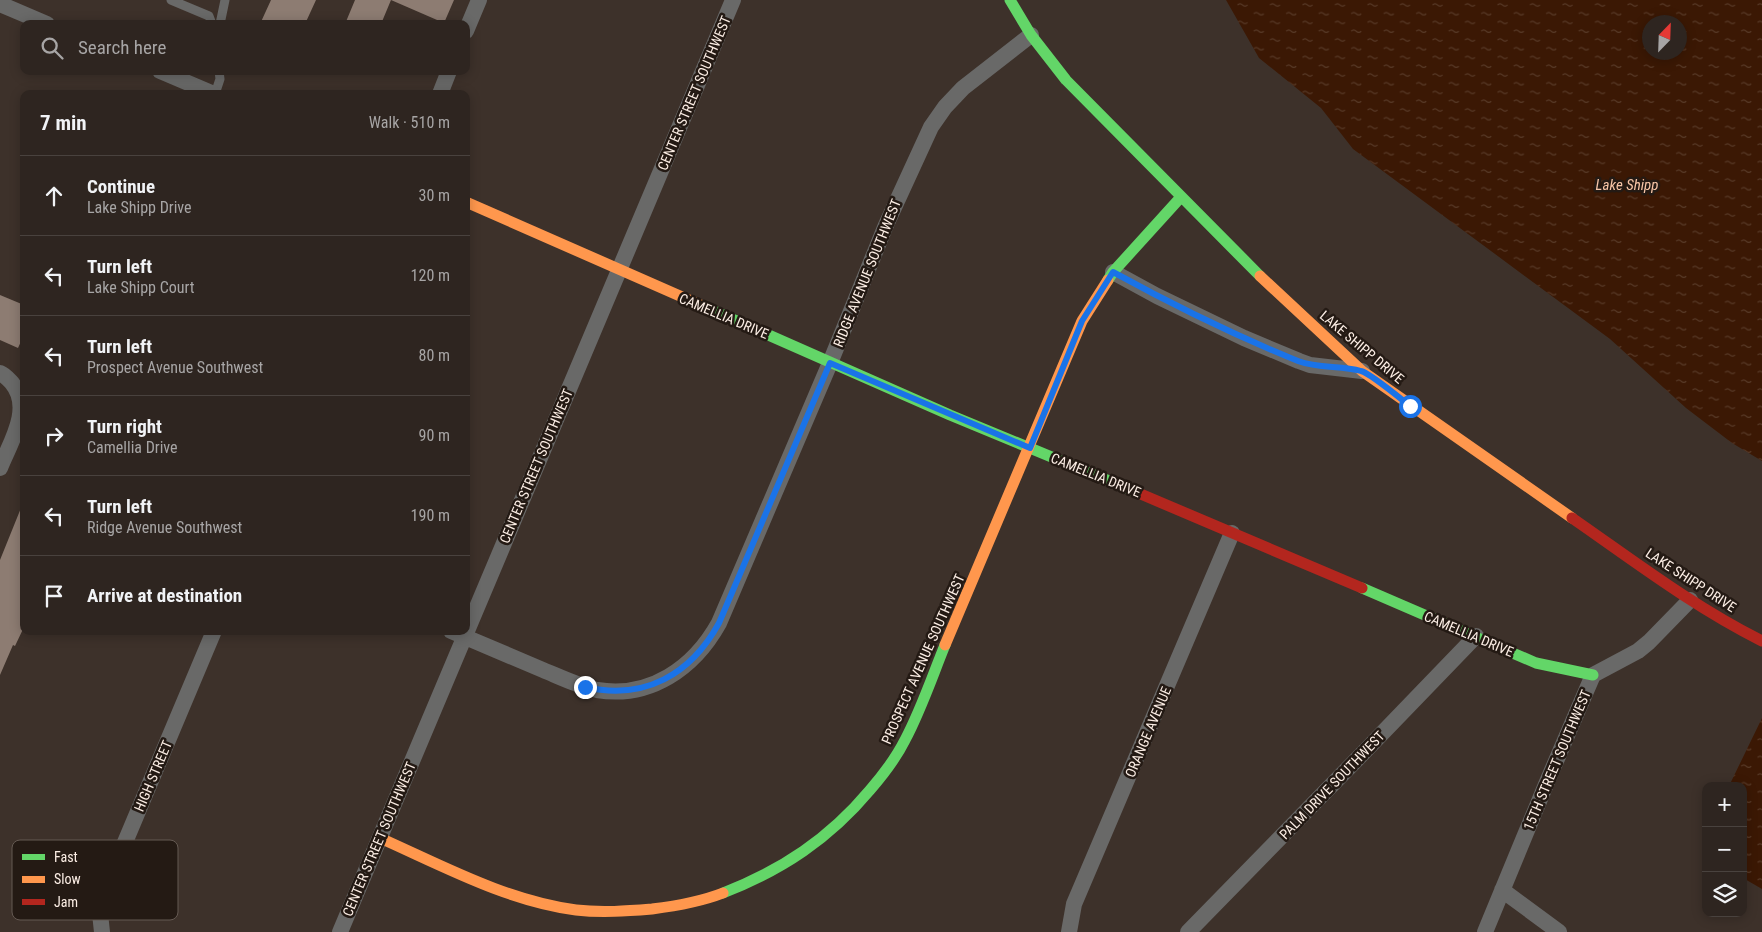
<!DOCTYPE html>
<meta charset="utf-8">
<style>
:root{--surface:#2e2520;--page:#362d29;--text:#f1f3f6;--muted:#a7a5a5;--line:#49423e}
body{margin:0;font-family:"Roboto Condensed",sans-serif;background:var(--page);color:var(--text)}
.controls{position:absolute;right:15px;bottom:15px;display:grid;overflow:hidden;border-radius:10px;box-shadow:0 2px 12px #0003}
.controls button{width:45px;height:45px;display:grid;place-items:center;padding:0;border:0;border-bottom:1px solid var(--line);background:var(--surface);color:var(--text);font:25px sans-serif}
.compass{position:absolute;left:1642px;top:15px;width:45px;height:45px;border-radius:50%;background:var(--surface);box-shadow:0 2px 12px #0003;rotate:23deg}
.stop{position:absolute;width:15px;height:15px;margin:-11px;border:4px solid #1a73e8;border-radius:50%;background:#fff}
.stop.end{background:#1a73e8;border-color:#fff;box-shadow:0 1px 5px #0008}
.list{margin:0;padding:0;list-style:none}
h2{display:flex;justify-content:space-between;align-items:center;height:65px;margin:0;padding:0 20px;font-size:21px}
h2 small{font-size:16px;font-weight:400;color:var(--muted)}
.list li{display:grid;grid-template-columns:32px 1fr auto;gap:15px;align-items:center;box-sizing:border-box;height:80px;padding:0 20px;border-top:1px solid var(--line)}
.list b{display:block;font-size:19px;white-space:nowrap}
.list p{margin:0;font-size:16px;white-space:nowrap;color:var(--muted)}
.list em{font-size:16px;font-style:normal;color:var(--muted)}
.icon{flex:none;width:28px;height:28px;fill:none;stroke:currentColor;stroke-width:2;stroke-linecap:round;stroke-linejoin:round}
.map{position:relative;flex:none;width:1762px;height:932px;overflow:hidden}
.search{position:absolute;background:var(--surface);box-shadow:0 2px 12px #0003;left:20px;top:20px;width:450px;height:55px;display:flex;align-items:center;gap:12px;box-sizing:border-box;padding:0 18px;border-radius:10px;color:var(--muted);font-size:19px}
.panel{position:absolute;background:var(--surface);box-shadow:0 2px 12px #0003;left:20px;top:90px;width:450px;height:545px;border-radius:10px}
.map>svg:first-child{display:block}
.water{fill:url(#water-ripples);fill-rule:evenodd}
.building{fill:#8d7c72}
.lines{fill:none;stroke-linecap:round;stroke-linejoin:round}
.lane{stroke:#696968;stroke-width:9}
.street{stroke:#696968;stroke-width:16}
.fast{stroke:#63d668;stroke-width:11}
.slow{stroke:#ff974d;stroke-width:11}
.jam{stroke:#b3261e;stroke-width:11}
.route{stroke:#1a73e8;stroke-width:6}
.labels{text-anchor:middle;stroke-width:5;stroke-linejoin:round;paint-order:stroke}
.street-label{font-size:14px;fill:#fceee5;stroke:#241a14}
.water-label{font-size:15px;font-style:italic;fill:#f7c5a7;stroke:#241a14}
.key{fill:#241a14;stroke:#655a53;stroke-width:1}
.key-label{font-size:14px;fill:#fceee5}
</style>
<div class="map">
<svg width="1762" height="932" viewBox="0 0 1762 932">
<defs>
<pattern id="water-ripples" width="26" height="14" patternUnits="userSpaceOnUse" patternTransform="scale(1.25)"><rect width="26" height="14" fill="#3b1804"/><path d="M2 4q2-2 4 0t4 0M15 11q2-2 4 0t4 0" fill="none" stroke="#583a28"/></pattern>
</defs>
<rect width="100%" height="100%" fill="#3d312a"/>
<!-- water -->
<path class="water" d="M1226 0H1762V461L1732 443 1686 408 1610 339 1353 149 1321 108 1259 58ZM1650 22H1680V52H1650Z
M1762 718V889L1743 878V786H1729Z"/>
<!-- building -->
<path class="building" d="M271 0H316L305 24H260Z
M355 0H391L381 24H345Z
M391 0H454L444 23Z
M0 295 24 305V335L18 348 0 340Z
M23 503 24 627 15 646 13 645 0 675V560Z"/>
<g class="lines">
<!-- lane -->
<path class="lane" d="M171 0 209 16 212 24
M220 24 225 0
M215 94 220 79 219 71"/>
<!-- street -->
<path class="street" d="M0 4 47 24
M466 31 479 0
M160 71 214 94
M440 94 449 71
M1113 272 1157 296 1244 338 1299 361 1310 365 1362 371
M0 373C5 375 8 379 12 383 33 408 10 443 0 468
M451 631C481 644 512 657 543 670 560 677 578 686 597 690 650 699 694 668 719 623L830 363 886 225 931 127 945 107 963 88 1031 35
M1502 890 1559 932
M102 932 99 904 214 631
M340 932 733 0
M1069 932 1074 904 1232 533
M1188 932 1367 749 1476 636
M1485 932 1547 782 1593 675 1638 651 1649 642 1690 600"/>
<!-- fast -->
<path class="fast" d="M1010 0 1031 35 1066 80 1260 276
M1108 280 1113 272 1181 197
M705 307 950 415 1136 492
M1362 588 1536 663 1593 675
M723 893C782 870 829 839 870 790 883 775 896 758 905 740 921 710 932 677 945 645"/>
<!-- slow -->
<path class="slow" d="M466 202 705 307
M1260 276 1362 371 1572 518
M945 645 1082 321 1108 280
M380 838C443 866 507 901 576 910 602 913 627 911 652 909 676 906 700 902 723 893"/>
<!-- jam -->
<path class="jam" d="M1136 492 1362 588
M1572 518C1634 561 1694 607 1762 641"/>
</g>
<g class="lines">
<!-- route -->
<path class="route" d="M585 687C645 701 691 674 719 623L830 363 1030 448 1082 321 1113 272C1173 305 1234 335 1298 361 1319 369 1341 365 1361 371 1370 373 1401 399 1410 406"/>
</g>
<g class="labels">
<!-- street labels -->
<g class="street-label">
<text transform="translate(694 93) rotate(-67)" y="5">CENTER STREET SOUTHWEST</text>
<text transform="translate(867 273) rotate(-68)" y="5">RIDGE AVENUE SOUTHWEST</text>
<text transform="translate(724 316) rotate(23)" y="5">CAMELLIA DRIVE</text>
<text transform="translate(1362 347) rotate(40)" y="5">LAKE SHIPP DRIVE</text>
<text transform="translate(536 466) rotate(-67)" y="5">CENTER STREET SOUTHWEST</text>
<text transform="translate(1096 475) rotate(22)" y="5">CAMELLIA DRIVE</text>
<text transform="translate(1691 580) rotate(33)" y="5">LAKE SHIPP DRIVE</text>
<text transform="translate(1469 634) rotate(23)" y="5">CAMELLIA DRIVE</text>
<text transform="translate(923 659) rotate(-66)" y="5">PROSPECT AVENUE SOUTHWEST</text>
<text transform="translate(1148 732) rotate(-67)" y="5">ORANGE AVENUE</text>
<text transform="translate(1557 760) rotate(-67)" y="5">15TH STREET SOUTHWEST</text>
<text transform="translate(153 776) rotate(-67)" y="5">HIGH STREET</text>
<text transform="translate(1332 785) rotate(-46)" y="5">PALM DRIVE SOUTHWEST</text>
<text transform="translate(379 839) rotate(-67)" y="5">CENTER STREET SOUTHWEST</text>
</g>
<!-- water labels -->
<g class="water-label">
<text x="1627" y="190">Lake Shipp</text>
</g>
</g>
<!-- legend -->
<rect x="12" y="840" width="166" height="80" rx="8" class="key"/>
<rect x="22" y="854" width="23" height="6" fill="#63d668"/>
<rect x="22" y="876" width="23" height="7" fill="#ff974d"/>
<rect x="22" y="899" width="23" height="6" fill="#b3261e"/>
<g class="key-label">
<text x="54" y="862">Fast</text>
<text x="54" y="884">Slow</text>
<text x="54" y="907">Jam</text>
</g>
</svg>
<div class="controls">
<button>+</button>
<button>−</button>
<button><svg class="icon" aria-label="layers" viewBox="0 0 24 24"><path d="M12 4l9 5-9 5-9-5zM3 14l9 5 9-5"/></svg></button>
</div>
<svg class="compass" viewBox="-18 -18 36 36"><path d="M0-13l5 13h-10z" fill="#e53935"/><path d="M0 13l5-13h-10z" fill="#a7a5a5"/></svg>
<div class="stop" style="left:1410px;top:406px"></div>
<div class="stop end" style="left:585px;top:687px"></div>
<div class="search"><svg class="icon" aria-label="search" viewBox="0 0 24 24"><circle cx="10" cy="10" r="6"/><path d="M15 15l6 6"/></svg>Search here</div>
<section class="panel">
<h2>7 min<small>Walk · 510 m</small></h2>
<ul class="list">
<li><svg class="icon" aria-label="ahead" viewBox="0 0 24 24"><path d="M12 20V5M6 11l6-6 6 6"/></svg><div><b>Continue</b><p>Lake Shipp Drive</p></div><em>30 m</em></li>
<li><svg class="icon" aria-label="left" viewBox="0 0 24 24"><path d="M17 20v-9H6M10 6l-5 5 5 5"/></svg><div><b>Turn left</b><p>Lake Shipp Court</p></div><em>120 m</em></li>
<li><svg class="icon" aria-label="left" viewBox="0 0 24 24"><path d="M17 20v-9H6M10 6l-5 5 5 5"/></svg><div><b>Turn left</b><p>Prospect Avenue Southwest</p></div><em>80 m</em></li>
<li><svg class="icon" aria-label="right" viewBox="0 0 24 24"><path d="M7 20v-9h11M14 6l5 5-5 5"/></svg><div><b>Turn right</b><p>Camellia Drive</p></div><em>90 m</em></li>
<li><svg class="icon" aria-label="left" viewBox="0 0 24 24"><path d="M17 20v-9H6M10 6l-5 5 5 5"/></svg><div><b>Turn left</b><p>Ridge Avenue Southwest</p></div><em>190 m</em></li>
<li><svg class="icon" aria-label="arrive" viewBox="0 0 24 24"><path d="M6 21V4h12l-3 4 3 4H6"/></svg><div><b>Arrive at destination</b></div></li>
</ul>
</section>
</div>
